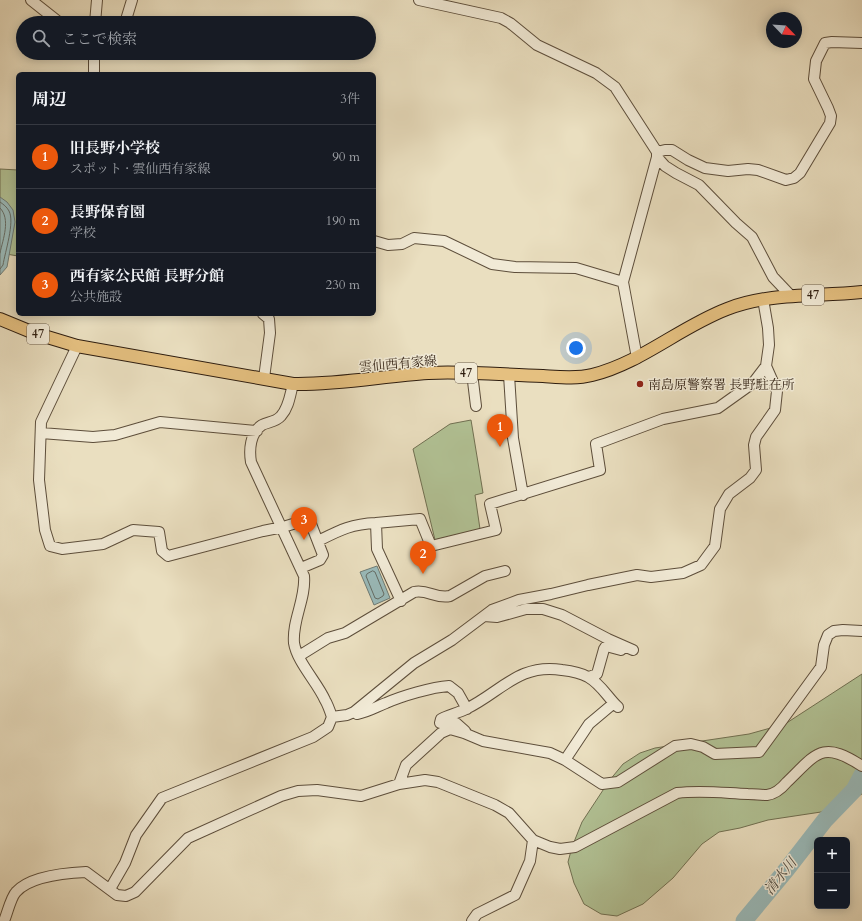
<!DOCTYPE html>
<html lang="ja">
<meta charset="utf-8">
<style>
:root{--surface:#171b24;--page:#242831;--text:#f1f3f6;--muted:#9ea1a6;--line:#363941;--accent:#ea580c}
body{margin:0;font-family:Cardo,"Noto Serif JP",serif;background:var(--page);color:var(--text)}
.controls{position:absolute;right:12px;bottom:12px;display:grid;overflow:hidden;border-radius:6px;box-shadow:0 2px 10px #0003}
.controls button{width:36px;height:36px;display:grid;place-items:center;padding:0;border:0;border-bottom:1px solid var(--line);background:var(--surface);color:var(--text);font:20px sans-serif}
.compass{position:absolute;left:766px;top:12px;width:36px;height:36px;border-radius:50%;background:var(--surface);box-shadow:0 2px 10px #0003;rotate:115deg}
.you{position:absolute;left:576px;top:348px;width:14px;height:14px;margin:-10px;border:3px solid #fff;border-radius:50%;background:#1a73e8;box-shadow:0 0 0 6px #1a73e833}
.badge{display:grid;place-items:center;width:26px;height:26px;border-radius:50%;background:var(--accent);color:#fff;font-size:13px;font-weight:700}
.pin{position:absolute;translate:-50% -33px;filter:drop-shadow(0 1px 2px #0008)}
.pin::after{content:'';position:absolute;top:21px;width:14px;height:12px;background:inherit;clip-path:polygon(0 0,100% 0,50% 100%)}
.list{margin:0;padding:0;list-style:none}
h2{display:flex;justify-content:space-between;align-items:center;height:52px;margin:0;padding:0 16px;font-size:17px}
h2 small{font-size:13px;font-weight:400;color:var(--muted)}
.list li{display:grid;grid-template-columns:26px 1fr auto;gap:12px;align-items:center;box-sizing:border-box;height:64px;padding:0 16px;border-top:1px solid var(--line)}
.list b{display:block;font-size:15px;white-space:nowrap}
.list p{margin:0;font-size:13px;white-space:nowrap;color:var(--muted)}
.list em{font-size:13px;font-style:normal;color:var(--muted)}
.icon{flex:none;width:22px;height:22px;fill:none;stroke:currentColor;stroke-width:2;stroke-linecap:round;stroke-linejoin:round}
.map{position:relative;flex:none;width:862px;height:921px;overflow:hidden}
.search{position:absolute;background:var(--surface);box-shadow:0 2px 10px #0003;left:16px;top:16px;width:360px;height:44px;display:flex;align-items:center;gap:10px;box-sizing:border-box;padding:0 14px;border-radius:22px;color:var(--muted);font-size:15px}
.panel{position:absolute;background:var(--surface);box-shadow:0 2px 10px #0003;left:16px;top:72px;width:360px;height:244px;border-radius:6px}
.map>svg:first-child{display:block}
.green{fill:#b2c396;stroke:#707052}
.water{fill:#9abbbb;stroke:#6f7c76}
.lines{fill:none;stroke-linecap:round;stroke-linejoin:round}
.shore{stroke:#646c65;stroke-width:1}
.river{stroke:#9abbbb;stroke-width:17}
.minor-casing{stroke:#5d4e3b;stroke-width:12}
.major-casing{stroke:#2e1d0f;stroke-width:14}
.minor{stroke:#f1ead6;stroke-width:10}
.major{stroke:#e5c080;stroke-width:12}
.poi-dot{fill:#8f2418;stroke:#f1ead6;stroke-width:1.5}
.labels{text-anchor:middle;stroke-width:3;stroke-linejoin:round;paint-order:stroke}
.shield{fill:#f1ead6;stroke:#685a4b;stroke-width:1}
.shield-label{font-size:12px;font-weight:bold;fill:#2e1d0f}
.street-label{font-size:13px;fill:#2e1d0f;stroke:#f1ead6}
.poi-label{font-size:13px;fill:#2e1d0f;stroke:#f1ead6;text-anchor:start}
.water-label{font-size:14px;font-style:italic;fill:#4e4c43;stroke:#f1ead6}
</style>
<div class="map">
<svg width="862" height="921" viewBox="0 0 862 921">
<rect width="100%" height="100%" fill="#eadfc0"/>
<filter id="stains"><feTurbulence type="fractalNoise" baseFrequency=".005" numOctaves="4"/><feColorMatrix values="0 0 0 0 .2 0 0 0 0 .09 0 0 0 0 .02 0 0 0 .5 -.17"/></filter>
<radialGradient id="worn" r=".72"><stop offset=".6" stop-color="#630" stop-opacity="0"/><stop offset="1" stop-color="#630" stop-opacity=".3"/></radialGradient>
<!-- green -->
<path class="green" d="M0 169 18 170V256L0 253Z
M471 420 483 493 475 495 480 529 435 540 413 449 450 424Z
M862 674V794L821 812 768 820 740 828 719 832 702 844 673 878 643 904 617 916 601 914 584 904 574 883 568 862 572 847 582 822 609 781 623 764 640 753 655 748 749 734 785 724Z"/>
<!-- water -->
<path class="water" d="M0 197 7 202 13 210 15 222 7 267 0 275Z
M377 566 390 598 374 605 360 572Z"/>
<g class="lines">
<!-- shore -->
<path class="shore" d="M0 202C3 204 7 207 9 211 15 222 5 252 3 265L0 269
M0 208C11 219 3 239 0 253
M373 571 375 572 384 594 383 596 378 599 375 598 366 576 367 574Z"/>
<!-- river -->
<path class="river" d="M744 921 787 869 825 820 854 790 862 775"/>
<defs>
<path id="minor" d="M31 0 60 23
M419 0 501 18 510 23 537 45 596 73 615 87 657 152V157L623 282 637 358
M95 23 97 0
M125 23 132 0
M94 74V53
M657 152 665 150H672L688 160 705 168 728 171 748 169 758 170 786 180 794 178 800 173 830 123 831 116 828 108 814 79 816 61 825 43 832 42 862 43
M657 157 665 166 676 173 699 185 736 223 752 237 773 277 791 296
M374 241 388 245 402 244 414 238 444 241 492 264 515 267 576 268 623 282
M263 314 269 319 270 333 264 378
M77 346 41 422 39 480 45 530 50 546 62 549 103 544 133 530 159 532 162 551 168 556 263 531 283 527 306 520 311 524 323 555 320 560 301 568
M472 373 476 406
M509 375 513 438 523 495
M41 433 93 437 115 435 160 422 257 431
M318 541C340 530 351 524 376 523
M401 601 377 549 376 523 420 519 431 546 496 530 490 504 600 470 596 444 663 419 718 408 753 383 766 366
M484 616 497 617 526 609H543L562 615 608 639 633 650
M299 656 328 638 345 633 414 592C428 589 435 599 450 596L485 576 505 571
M589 677 597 674 604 649 606 646 621 650
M354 712 357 714C368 712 376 707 386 703 402 696 432 687 449 686L458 693 467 709
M332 717 347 715 354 712 414 663 452 640 492 610 519 600 551 594 588 585 637 575 651 577 683 573 701 565 715 546 720 509 729 494 750 478 756 470 754 445 756 437 775 410 777 391 766 366 769 345 768 328 763 299
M464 733 465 731 456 723H440L441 719C449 715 458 713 466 709 501 692 519 663 562 670 571 671 581 673 588 677 601 684 608 698 618 707
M565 760 589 724 614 703
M399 784 406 765 441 733 450 729 464 733 483 741 550 753 565 760 602 784 618 782 675 746 691 744 703 747 715 754 759 752 821 667 824 645 828 635 834 631 843 630 862 631
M110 889 125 863 136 835 162 798 313 737 328 727 332 717C330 711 328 705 325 700 317 682 297 662 294 643 292 620 306 599 304 576L251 462C249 450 250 433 262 425 268 422 276 422 281 416 289 407 290 395 293 384
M4 921C7 914 11 897 16 892 30 876 65 873 86 872L117 895 126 896 135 892 188 838 281 796 298 791 317 790 361 796 399 784 425 780 438 782 495 805 509 813 533 840 550 847 560 849 575 847 677 793C701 790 724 793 748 794 754 794 761 795 767 795 775 794 782 788 787 782 817 753 822 740 862 766
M472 921 477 914 515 895 530 861 533 840"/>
<path id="major" d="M0 319 34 333 77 346 293 384C338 385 383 376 428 373 466 371 505 375 543 376 559 377 577 379 592 375 641 363 680 327 727 309 770 292 817 297 862 292"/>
</defs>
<!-- minor casing -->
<use href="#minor" class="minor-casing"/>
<!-- major casing -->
<use href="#major" class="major-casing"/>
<!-- minor -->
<use href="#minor" class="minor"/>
<!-- major -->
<use href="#major" class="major"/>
</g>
<!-- markers -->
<circle class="poi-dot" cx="640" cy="384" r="4"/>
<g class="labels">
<!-- shield labels -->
<g class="shield">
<rect x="802" y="285" width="22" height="20" rx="3"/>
<rect x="27" y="324" width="22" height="20" rx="3"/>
<rect x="455" y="363" width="22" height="20" rx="3"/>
</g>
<g class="shield-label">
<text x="813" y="299">47</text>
<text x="38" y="338">47</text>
<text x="466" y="377">47</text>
</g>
<!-- street labels -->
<g class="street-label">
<text transform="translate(398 363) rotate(-5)" y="5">雲仙西有家線</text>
</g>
<!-- poi labels -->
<g class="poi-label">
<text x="648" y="389">南島原警察署 長野駐在所</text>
</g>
<!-- water labels -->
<g class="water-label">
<text transform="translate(780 876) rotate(-51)" y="5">清水川</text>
</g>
</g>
<rect width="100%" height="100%" filter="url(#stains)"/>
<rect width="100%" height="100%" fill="url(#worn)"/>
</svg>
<div class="controls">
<button>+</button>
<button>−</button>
</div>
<svg class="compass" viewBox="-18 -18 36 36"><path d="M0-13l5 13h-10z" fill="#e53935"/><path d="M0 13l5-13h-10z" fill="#9ea1a6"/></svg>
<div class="you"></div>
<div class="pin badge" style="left:500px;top:447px">1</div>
<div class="pin badge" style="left:423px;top:574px">2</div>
<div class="pin badge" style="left:304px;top:540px">3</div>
<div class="search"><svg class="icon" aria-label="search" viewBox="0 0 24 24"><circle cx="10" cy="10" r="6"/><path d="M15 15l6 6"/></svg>ここで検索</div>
<section class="panel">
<h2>周辺<small>3件</small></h2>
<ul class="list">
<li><span class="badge">1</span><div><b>旧長野小学校</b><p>スポット · 雲仙西有家線</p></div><em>90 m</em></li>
<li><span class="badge">2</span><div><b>長野保育園</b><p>学校</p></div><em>190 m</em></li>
<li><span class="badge">3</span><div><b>西有家公民館 長野分館</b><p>公共施設</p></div><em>230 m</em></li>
</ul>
</section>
</div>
